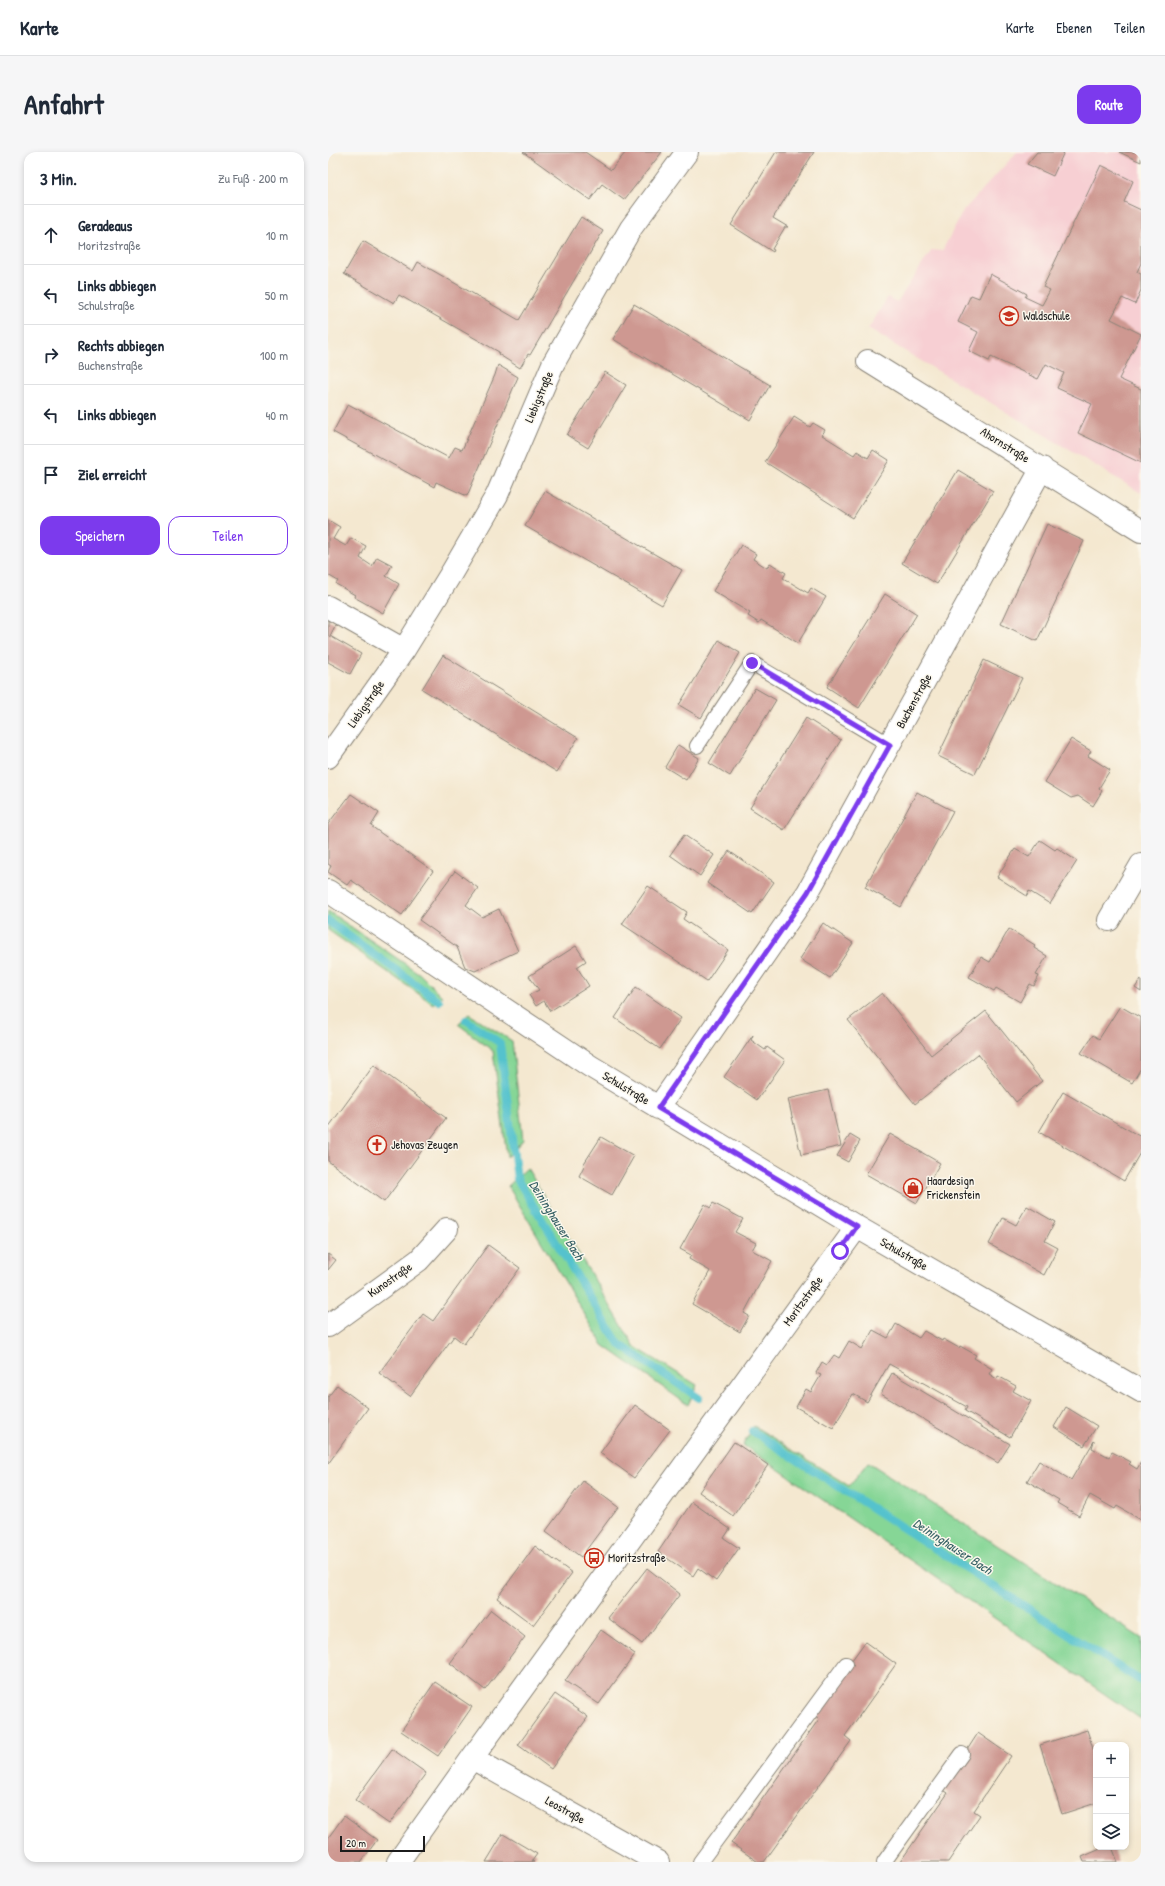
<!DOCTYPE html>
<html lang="de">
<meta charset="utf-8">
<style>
:root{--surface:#fff;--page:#f6f6f7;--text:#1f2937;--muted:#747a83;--line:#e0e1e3;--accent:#7c3aed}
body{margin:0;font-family:"Patrick Hand",sans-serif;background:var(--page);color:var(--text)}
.controls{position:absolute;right:12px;bottom:12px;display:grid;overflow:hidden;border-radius:8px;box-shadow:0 2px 6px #0003}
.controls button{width:36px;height:36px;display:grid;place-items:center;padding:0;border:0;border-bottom:1px solid var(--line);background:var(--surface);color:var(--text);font:20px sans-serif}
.scale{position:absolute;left:12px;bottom:10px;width:85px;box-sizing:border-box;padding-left:4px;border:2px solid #1c1c1c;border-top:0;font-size:11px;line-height:14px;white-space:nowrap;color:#1c1c1c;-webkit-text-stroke:3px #fbf7ec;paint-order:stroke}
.stop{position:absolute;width:12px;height:12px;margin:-9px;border:3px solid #7c3aed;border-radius:50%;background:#fff}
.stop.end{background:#7c3aed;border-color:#fff;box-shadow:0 1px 4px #0008}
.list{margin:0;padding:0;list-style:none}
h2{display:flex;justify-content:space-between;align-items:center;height:52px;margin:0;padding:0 16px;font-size:17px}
h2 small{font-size:13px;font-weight:400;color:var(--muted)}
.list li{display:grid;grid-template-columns:26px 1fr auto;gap:12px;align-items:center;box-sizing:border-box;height:60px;padding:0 16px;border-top:1px solid var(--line)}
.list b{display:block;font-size:15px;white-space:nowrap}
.list p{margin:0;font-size:13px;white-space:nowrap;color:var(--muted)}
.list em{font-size:13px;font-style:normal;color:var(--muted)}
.actions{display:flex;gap:8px;padding:12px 16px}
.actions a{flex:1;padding:9px 0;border:1px solid var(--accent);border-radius:12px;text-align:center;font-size:14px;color:var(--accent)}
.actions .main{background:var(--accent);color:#fff}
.icon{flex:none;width:22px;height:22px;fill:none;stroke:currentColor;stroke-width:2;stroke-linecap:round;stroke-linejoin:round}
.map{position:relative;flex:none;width:813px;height:1710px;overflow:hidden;border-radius:12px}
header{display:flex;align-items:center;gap:24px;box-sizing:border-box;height:56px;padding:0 20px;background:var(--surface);border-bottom:1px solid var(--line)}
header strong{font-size:19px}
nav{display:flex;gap:22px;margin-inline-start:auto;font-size:14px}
.intro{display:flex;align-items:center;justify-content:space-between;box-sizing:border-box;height:96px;padding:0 24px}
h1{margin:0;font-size:28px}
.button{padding:10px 18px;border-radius:12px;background:var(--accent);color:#fff;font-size:14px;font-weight:700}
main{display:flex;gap:24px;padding:0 24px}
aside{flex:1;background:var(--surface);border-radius:12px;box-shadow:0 2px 6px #0003}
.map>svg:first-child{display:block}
.built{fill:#f7cfd3}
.green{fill:#86d696;stroke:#517959}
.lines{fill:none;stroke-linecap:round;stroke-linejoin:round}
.stream{stroke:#55c2cd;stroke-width:8}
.building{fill:#ce9891}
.lane-casing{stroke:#888276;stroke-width:16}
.street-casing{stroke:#888276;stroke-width:24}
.lane{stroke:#fff;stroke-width:14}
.street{stroke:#fff;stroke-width:22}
.route{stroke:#7c3aed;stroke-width:5}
.labels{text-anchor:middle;stroke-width:3;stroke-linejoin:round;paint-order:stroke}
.poi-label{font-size:12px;fill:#1c1c1c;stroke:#fbf7ec;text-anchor:start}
.street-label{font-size:12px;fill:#1c1c1c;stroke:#fbf7ec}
.water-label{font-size:13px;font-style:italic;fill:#335e63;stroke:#fbf7ec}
</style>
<header>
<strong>Karte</strong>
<nav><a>Karte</a><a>Ebenen</a><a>Teilen</a></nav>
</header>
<div class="intro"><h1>Anfahrt</h1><a class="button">Route</a></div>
<main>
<aside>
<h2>3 Min.<small>Zu Fuß · 200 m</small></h2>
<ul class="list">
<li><svg class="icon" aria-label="ahead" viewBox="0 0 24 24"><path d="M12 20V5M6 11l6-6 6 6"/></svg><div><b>Geradeaus</b><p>Moritzstraße</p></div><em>10 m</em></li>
<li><svg class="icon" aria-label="left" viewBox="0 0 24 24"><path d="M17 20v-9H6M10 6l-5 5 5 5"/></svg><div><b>Links abbiegen</b><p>Schulstraße</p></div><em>50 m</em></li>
<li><svg class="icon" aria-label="right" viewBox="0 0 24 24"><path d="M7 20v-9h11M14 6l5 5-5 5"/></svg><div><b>Rechts abbiegen</b><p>Buchenstraße</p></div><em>100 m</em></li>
<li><svg class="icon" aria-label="left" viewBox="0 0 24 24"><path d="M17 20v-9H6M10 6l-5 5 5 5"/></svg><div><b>Links abbiegen</b></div><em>40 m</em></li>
<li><svg class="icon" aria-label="arrive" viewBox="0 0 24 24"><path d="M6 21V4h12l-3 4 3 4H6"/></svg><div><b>Ziel erreicht</b></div></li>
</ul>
<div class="actions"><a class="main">Speichern</a><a>Teilen</a></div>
</aside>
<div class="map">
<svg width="813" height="1710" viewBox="0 0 813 1710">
<rect width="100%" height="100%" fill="#fbf7ec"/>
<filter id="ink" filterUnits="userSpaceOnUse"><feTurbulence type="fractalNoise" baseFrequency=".025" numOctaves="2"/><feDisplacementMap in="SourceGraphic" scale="8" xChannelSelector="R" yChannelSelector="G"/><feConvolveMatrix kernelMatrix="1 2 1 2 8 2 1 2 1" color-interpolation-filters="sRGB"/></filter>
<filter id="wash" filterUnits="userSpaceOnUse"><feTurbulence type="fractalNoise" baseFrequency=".012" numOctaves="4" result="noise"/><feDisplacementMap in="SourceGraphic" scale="16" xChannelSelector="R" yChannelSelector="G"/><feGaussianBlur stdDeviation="0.9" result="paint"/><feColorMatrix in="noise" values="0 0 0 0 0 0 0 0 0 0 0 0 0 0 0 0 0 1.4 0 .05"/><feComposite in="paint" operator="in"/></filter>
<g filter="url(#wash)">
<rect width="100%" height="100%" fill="#f4e8d0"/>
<!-- built -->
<path class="built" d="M689 0H813V341L540 177 560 145 569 150 604 98 614 99 635 59Z"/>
<!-- green -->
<path class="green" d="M0 759 92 822 114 844 105 852 0 778Z
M141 862 184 889 195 988 179 1005 165 899 130 872Z
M199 1016 307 1195 369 1233 360 1253 275 1193 180 1034Z
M426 1274 521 1334 540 1310 813 1486V1567L415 1293Z"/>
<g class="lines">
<!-- stream -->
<path class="stream" d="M0 769 111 849
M138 868 172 891 189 1027 291 1192 371 1246
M424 1279 813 1529"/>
</g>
<g id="blocks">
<!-- building -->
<path class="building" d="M195 0H257L283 18 298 0H334L296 48 274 32 262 48Z
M448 0H486L445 66 460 75H457L444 97 446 98 445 100 403 73Z
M709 0H736L725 24 699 12Z
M791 0H813V10Z
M773 13 805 29 796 50 813 58V111L809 120 813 122V138L807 152 794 146 783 167 813 182 791 227 813 237V311L750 281 764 252 729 236 736 221 718 212 710 227 663 205 661 209 641 199 650 180 630 170 643 143 651 146 662 122 699 142 697 145 714 153 722 138 715 135Z
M253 65 275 79 202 203 200 202 192 216 170 202 171 200 71 143 66 151 16 122 35 89 85 119 90 110 191 168Z
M306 152 442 233 422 268 285 187Z
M170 213 190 225 139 344 108 330 106 335 5 280 20 252 121 306 127 295 134 298 167 223Z
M277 220 298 233 260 296 239 283Z
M466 265 482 275 485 271 497 278 494 283 526 303 529 299 540 306 545 298 561 308 525 366 437 310Z
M630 318 665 339 609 432 574 411Z
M217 339 354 418 334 453 197 374Z
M0 368 12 375 5 387 18 394 23 386 38 394 32 406 44 414 49 405 64 413 58 424 71 432 55 461 26 445 27 443 8 432 10 429 0 423Z
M719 372 756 389 709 489 673 472Z
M413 393 428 402 425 407 439 416 442 411 458 421 455 426 480 441 483 436 498 445 470 491 433 468 431 471 420 464 422 461 385 439Z
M557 442 589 462 531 556 499 535Z
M0 468 8 472 2 484 33 502 22 522 0 510Z
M391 488 412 501 373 566 351 553Z
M115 503 250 586 229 620 94 537Z
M656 508 694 526 647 622 610 604Z
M427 536 448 548 402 624 381 611Z
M478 566 513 588 456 678 422 656Z
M743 587 763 599 760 604 782 618 771 636 774 639 765 654 750 644 743 646 717 630Z
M350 593 371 606 358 628 337 615Z
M589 640 625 659 573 755 537 735Z
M23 642 51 661 43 674 105 719 74 763 23 728 19 733 0 720 3 714 0 712V672Z
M356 683 386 703 372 724 342 703Z
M712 688 727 698 729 696 749 709 722 752 701 739 699 744 669 725 687 697 701 705Z
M401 699 446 730 424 762 379 731Z
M127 719 150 736 138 753 154 765 171 757 190 799 147 819 137 815 129 795 91 768Z
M320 734 359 760 355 767 400 798 379 829 294 772Z
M495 771 525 791 502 826 472 807Z
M681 777 707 793 706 796 719 804 708 823 711 824 706 834 702 832 692 850 668 836 666 839 641 825 653 805 662 810Z
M248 794 258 809 249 815 261 834 222 859 216 849 208 854 201 843 211 838 201 824Z
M813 827V840L807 836Z
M308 835 353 866 332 897 287 866Z
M554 841 603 903 658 859 714 929 688 950 650 902 587 952 520 868Z
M792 854 813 866V916L804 931 753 901 765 883 771 887Z
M425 883 423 888 437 898 439 895 457 908 429 948 396 925Z
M46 913 118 966 56 1050 0 1009V976Z
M500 938 513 994 473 1003 460 947Z
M735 940 813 985V999L796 1029 711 980Z
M562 982 612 1011 589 1051 538 1022Z
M522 983 532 989 520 1010 509 1004Z
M273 985 306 1004 284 1043 251 1024 256 1014 255 1013Z
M385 1051 415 1067 407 1080 428 1091 424 1098 444 1109 416 1161 421 1164 412 1180 364 1152 382 1119 361 1107 363 1103 352 1097 377 1052 382 1056Z
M699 1054 727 1070 717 1089 730 1096 716 1123 661 1092 675 1066 688 1073Z
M160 1093 192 1116 136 1192 126 1184 82 1244 51 1221 95 1162 105 1169Z
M0 1102 8 1108 0 1118Z
M568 1172 591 1186 596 1179 614 1189 615 1187 631 1196 632 1194 648 1203 646 1206 664 1217 661 1222 669 1227 670 1224 688 1234 685 1239 703 1249 682 1285 637 1259 639 1255 561 1212 539 1250 525 1242 505 1276 468 1255 478 1237 483 1240 493 1223 488 1221 494 1210 499 1213 506 1203 511 1206 521 1189 534 1197 545 1178 560 1186Z
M564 1221 682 1292 670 1311 553 1242Z
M9 1233 40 1256 0 1312V1245Z
M307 1253 342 1278 306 1326 272 1301Z
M738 1255 769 1274 756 1294 726 1275Z
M766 1289 764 1296 781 1305 784 1300 803 1310 801 1312 809 1317 813 1310V1368L789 1354 787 1357 762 1343 751 1364 729 1351 731 1348 699 1329 711 1309 743 1328Z
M406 1290 440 1313 405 1364 371 1340Z
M255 1329 290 1355 253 1405 218 1379Z
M364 1350 402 1377 396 1386 411 1396 388 1429 370 1416 365 1424 330 1400Z
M207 1394 244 1421 205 1473 169 1446Z
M319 1416 352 1442 314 1492 280 1466Z
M163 1458 197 1485 157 1538 122 1511Z
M273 1478 307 1502 271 1552 237 1529Z
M537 1490 568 1512 517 1584 523 1589 436 1710H430L403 1691 491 1567 485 1562Z
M107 1530 144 1555 110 1604 73 1579Z
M227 1542 260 1565 223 1617 190 1593Z
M759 1578 768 1606V1651L734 1662 712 1593Z
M650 1581 683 1604 646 1659 652 1663 620 1710H572L620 1641 614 1637Z
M64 1597 98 1621 61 1672 27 1648Z
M16 1664 49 1688 33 1710H0V1686Z
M175 1682 209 1702 204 1709 206 1710H158Z
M777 1695H784L790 1710H756L754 1705Z"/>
</g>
</g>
<g filter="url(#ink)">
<use href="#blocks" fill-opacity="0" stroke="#888276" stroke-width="1"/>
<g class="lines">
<defs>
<path id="lane" d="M369 594 424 511 562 593
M372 1710 518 1512
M556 1710 634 1602"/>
<path id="street" d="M540 209 813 379
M0 455 76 498
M0 605 76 498 124 420 169 343 225 212 303 76 359 0
M0 739 262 914 529 1075 813 1239
M781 768 813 713
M330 956 480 740 714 316
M0 1174 91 1108 119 1077
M144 1606 330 1710
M70 1710 144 1606 529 1075"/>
</defs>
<!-- lane casing -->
<use href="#lane" class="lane-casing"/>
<!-- street casing -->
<use href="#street" class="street-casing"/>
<!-- lane -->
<use href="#lane" class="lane"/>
<!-- street -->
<use href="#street" class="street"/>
</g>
</g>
<g class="lines" filter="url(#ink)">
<!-- route -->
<path class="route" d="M424 511 562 593 480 740 330 956 529 1074 512 1099"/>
</g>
<!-- icons -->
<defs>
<symbol id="school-ring" viewBox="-11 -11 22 22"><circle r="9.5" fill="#fbf7ec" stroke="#c8321e" stroke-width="1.5"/><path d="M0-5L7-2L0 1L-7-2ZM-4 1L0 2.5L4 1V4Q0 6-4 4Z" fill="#c8321e"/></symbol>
<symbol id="church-ring" viewBox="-11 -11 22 22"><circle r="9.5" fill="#fbf7ec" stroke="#c8321e" stroke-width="1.5"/><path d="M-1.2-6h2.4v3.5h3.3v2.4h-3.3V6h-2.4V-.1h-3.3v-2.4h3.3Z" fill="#c8321e"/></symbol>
<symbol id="shop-ring" viewBox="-11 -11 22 22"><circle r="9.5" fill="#fbf7ec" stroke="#c8321e" stroke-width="1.5"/><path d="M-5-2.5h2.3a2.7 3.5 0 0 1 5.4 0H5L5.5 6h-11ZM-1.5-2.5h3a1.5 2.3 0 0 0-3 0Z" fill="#c8321e"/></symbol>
<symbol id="bus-ring" viewBox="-11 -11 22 22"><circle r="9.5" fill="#fbf7ec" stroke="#c8321e" stroke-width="1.5"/><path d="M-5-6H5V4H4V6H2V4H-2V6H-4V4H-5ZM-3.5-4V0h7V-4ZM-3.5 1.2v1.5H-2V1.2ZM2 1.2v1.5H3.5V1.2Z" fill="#c8321e"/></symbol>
</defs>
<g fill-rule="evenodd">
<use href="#school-ring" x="670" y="153" width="22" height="22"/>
<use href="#church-ring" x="38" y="982" width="22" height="22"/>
<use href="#shop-ring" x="574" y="1025" width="22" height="22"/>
<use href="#bus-ring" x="255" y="1395" width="22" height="22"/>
</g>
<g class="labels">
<!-- poi labels -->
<g class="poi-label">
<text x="695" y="168">Waldschule</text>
<text x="63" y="997">Jehovas Zeugen</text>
<text x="599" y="1033">Haardesign<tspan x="599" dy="14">Frickenstein</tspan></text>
<text x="280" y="1410">Moritzstraße</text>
</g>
<!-- street labels -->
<g class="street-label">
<text transform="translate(211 245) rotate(-67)" y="4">Liebigstraße</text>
<text transform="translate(677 293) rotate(32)" y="4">Ahornstraße</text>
<text transform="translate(586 549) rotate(-61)" y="4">Buchenstraße</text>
<text transform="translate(38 552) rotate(-55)" y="4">Liebigstraße</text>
<text transform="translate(298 936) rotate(31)" y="4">Schulstraße</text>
<text transform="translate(576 1102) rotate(30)" y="4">Schulstraße</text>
<text transform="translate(62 1128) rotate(-35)" y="4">Kunostraße</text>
<text transform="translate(475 1149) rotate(-54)" y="4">Moritzstraße</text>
<text transform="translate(237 1658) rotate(29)" y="4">Leostraße</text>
</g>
<!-- water labels -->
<g class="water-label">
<text transform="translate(229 1068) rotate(58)" y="5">Deininghauser Bach</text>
<text transform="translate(625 1394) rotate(33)" y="5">Deininghauser Bach</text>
</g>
</g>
</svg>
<div class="controls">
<button>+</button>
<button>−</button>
<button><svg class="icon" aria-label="layers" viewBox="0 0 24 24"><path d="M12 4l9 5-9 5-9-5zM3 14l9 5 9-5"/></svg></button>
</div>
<div class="scale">20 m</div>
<div class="stop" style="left:512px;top:1099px"></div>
<div class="stop end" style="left:424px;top:511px"></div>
</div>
</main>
